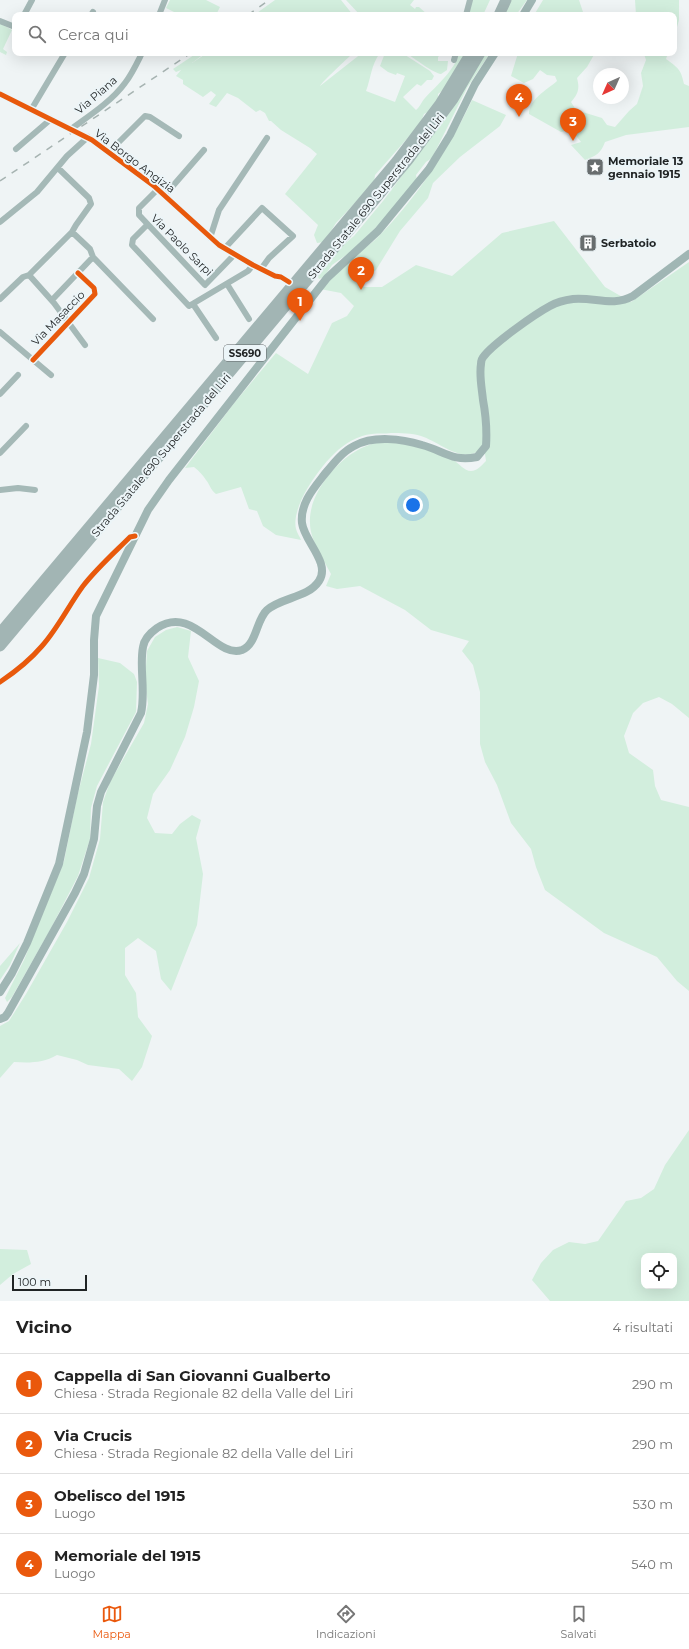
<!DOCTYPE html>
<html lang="it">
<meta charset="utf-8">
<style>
:root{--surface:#fff;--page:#f2f2f2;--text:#222;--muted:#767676;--line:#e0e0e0;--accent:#ea580c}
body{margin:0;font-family:Montserrat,sans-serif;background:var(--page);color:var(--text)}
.controls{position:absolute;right:12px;bottom:12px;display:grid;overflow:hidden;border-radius:8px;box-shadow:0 4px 16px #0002}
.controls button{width:36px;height:36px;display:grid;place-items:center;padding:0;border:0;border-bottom:1px solid var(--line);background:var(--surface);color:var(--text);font:20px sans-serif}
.compass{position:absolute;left:593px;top:68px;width:36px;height:36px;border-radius:50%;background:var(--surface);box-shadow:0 4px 16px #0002;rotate:225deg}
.scale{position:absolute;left:12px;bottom:10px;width:75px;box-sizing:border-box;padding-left:4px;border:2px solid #202425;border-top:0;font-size:11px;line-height:14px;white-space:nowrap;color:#202425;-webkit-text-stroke:3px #ecf5f8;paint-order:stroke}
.you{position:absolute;left:413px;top:505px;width:14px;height:14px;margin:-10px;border:3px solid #fff;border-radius:50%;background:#1a73e8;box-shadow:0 0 0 6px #1a73e833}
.badge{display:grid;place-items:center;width:26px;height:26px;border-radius:50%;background:var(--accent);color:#fff;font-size:13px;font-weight:700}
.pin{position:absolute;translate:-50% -33px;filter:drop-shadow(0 1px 2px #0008)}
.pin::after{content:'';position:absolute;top:21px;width:14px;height:12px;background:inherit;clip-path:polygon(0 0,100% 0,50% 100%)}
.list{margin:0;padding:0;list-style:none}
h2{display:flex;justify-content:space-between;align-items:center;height:52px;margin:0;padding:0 16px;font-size:17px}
h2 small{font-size:13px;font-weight:400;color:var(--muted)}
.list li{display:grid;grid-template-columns:26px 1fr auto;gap:12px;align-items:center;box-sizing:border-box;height:60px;padding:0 16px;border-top:1px solid var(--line)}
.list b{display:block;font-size:15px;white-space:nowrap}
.list p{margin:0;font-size:13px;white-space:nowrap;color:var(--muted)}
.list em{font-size:13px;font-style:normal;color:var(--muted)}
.icon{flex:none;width:22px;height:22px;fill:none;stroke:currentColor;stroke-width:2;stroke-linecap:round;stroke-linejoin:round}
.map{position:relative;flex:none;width:689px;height:1301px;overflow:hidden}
.search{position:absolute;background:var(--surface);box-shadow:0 4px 16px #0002;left:12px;right:12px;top:12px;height:44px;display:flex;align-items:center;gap:10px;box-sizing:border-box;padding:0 14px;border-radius:8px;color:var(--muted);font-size:15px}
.sheet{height:292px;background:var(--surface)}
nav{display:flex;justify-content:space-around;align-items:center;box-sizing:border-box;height:56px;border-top:1px solid var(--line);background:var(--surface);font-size:11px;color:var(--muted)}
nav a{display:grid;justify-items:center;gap:2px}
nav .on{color:var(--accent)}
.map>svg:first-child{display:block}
.green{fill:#d2eedd;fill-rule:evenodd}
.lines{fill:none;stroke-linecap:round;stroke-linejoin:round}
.street{stroke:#a5b9b7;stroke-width:6}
.secondary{stroke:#a0b6b4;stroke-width:8}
.highway{stroke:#a2b5b4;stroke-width:11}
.rail{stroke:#a6b3b1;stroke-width:1.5;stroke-dasharray:7 7;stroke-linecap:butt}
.cycleway-casing{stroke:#ecf5f8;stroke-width:8}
.cycleway{stroke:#e8590c;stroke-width:5}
.labels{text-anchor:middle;stroke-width:4;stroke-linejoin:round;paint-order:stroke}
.shield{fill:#ecf5f8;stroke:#5d6364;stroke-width:1}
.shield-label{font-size:10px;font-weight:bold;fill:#202425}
.street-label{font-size:11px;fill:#202425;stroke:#ecf5f8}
.poi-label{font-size:11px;font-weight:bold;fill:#202425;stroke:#ecf5f8;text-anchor:start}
</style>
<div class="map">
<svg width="689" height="1301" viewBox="0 0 689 1301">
<rect width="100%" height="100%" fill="#eff4f5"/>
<!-- green -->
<path class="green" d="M170 0H206L220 7 216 15H180L166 8Z
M275 0H341L353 15H254Z
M346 0H414L410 5 415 9 416 7H419L428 15H402V13L401 15H360Z
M472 0H490L483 15H468Z
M511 0H527L516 15H504Z
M543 0H579L584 15H534Z
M635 0H679V20L674 38V15H636Z
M0 23 12 30 3 49 7 52 6 55 0 52Z
M197 53H205L192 63 207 53H353C348 58 321 83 320 86L362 53H380C371 65 371 78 366 91L395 102 405 76 397 73 396 75 388 72 380 66 385 53H402L430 71 434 76 432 80H427L421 86 417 84 403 97 416 110C420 107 422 101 425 98 437 85 455 70 459 53H465L443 90 438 94V100L430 111 424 114 420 124 375 175 374 183 336 223 324 242 317 243 314 235 318 225 285 194 317 154 310 148 281 130 271 121H269L265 113 260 110 256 112 238 98 227 93 216 107 209 104 216 95 211 91 203 97 183 84V80L176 76 181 70 176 72 173 69Z
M406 53H442L438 57V61H448L447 70 441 74C433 73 414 58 406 53Z
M484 53H490L467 88 432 158 426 162 416 175 417 180 387 217 349 253 332 265 324 277 319 279 318 277C327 262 340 247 354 236L383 201 450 112Z
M518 53H595L587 67 577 78C580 89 578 94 571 102L576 110 602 118 607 125 615 127 629 111 637 104 643 86 641 73 646 60 644 54 640 53H668L666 59C678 68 681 69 684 84L689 86V127L626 135 605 142C601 153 596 156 585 160L571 145 581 142 574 133 570 130 561 132 529 114C529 99 547 90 557 81L555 76 547 75 540 70 533 79 524 83 511 76Z
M472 100 506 115 500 126 460 157 433 183 428 198 400 231 376 270 361 282 364 287H382L416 265 452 276 502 233 554 221 605 287 631 302 689 262V718L672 704 659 697 643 703 633 713 624 736 629 753 653 770 655 786 661 800 689 807V991L677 981 657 957 604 933 545 890 536 867 531 849 511 823 497 785 485 762 480 744V692L473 665 462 651 469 641 431 630 405 610 360 586 337 589 326 586 331 574C323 558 310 540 310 523 308 490 345 449 376 443 396 439 435 451 453 460 459 463 464 471 471 471 477 471 482 465 486 461L485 454 481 449C463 465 440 442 421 436 412 433 400 433 391 433 385 434 378 433 372 434 343 437 322 465 307 489 301 499 293 517 296 529 297 533 300 537 301 540L276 535 263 526 257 511 249 509 241 487 216 494C210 489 210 485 206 480 203 475 199 471 194 467L185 468 235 402 276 353 308 374 332 323 347 316 354 306 341 293 320 289C331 278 343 266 355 255 362 249 370 245 377 238 416 199 448 150 472 100Z
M177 627 191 631 188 657 199 681 194 707 185 737 170 770 153 794 147 818 155 833 172 834 180 824 192 815 201 820 196 838 203 874 197 925 171 991 161 979 156 951 138 938 125 948V975L136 993 138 1017 152 1036 142 1067 132 1081 119 1069 88 1065 77 1060 57 1055C43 1063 30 1063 14 1062L0 1078V1026L9 1021 26 994 67 922 89 878 100 839 103 802 110 782 144 723 148 704 145 682 147 651 155 637 166 630Z
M98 658 120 663 134 674 137 682 136 712 97 786 91 808 90 839 78 876 50 930 12 997 7 1002 5 998 24 960 64 861 77 797 91 744 99 686Z
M20 943 10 965 0 980V966Z
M689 1130V1301H550L532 1280 541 1263 553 1250 569 1242 585 1244 598 1241 626 1201 641 1198 654 1189 665 1165ZM644 1256H674V1286H644Z
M0 1249 27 1250 31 1264 13 1274 0 1285Z"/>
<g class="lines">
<!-- street -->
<path class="street" d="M24 15 32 0
M91 15 93 12
M159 15 165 0
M466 15 470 0
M0 21 15 27
M454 60 456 53
M0 94 92 140 154 186 219 245 253 265 275 276 281 277 289 282
M31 110 65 53
M71 129C89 116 112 101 125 83 132 74 137 63 142 53
M16 149 51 119
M109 152 145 116 150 117 179 136
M158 189 139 208V215L205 285 235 254
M165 195 204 150
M0 222 37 192 67 156 88 137
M147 225 133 239 132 245 189 306 248 271 253 265
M72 232 90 249 93 257 153 319
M210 238 219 210 267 138
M225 248 262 208 293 236 269 258 261 269
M29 275 54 303 85 345
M227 284 249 319
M0 299 23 277 29 275 72 232 76 225 91 204 89 198 58 168
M52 300 93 257
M193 304 216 338
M0 332 51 375
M33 360 95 294 94 288 78 273
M0 394 18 375
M0 453 26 426
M0 490 18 488 35 490
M0 682C15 672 30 660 42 646 58 628 69 605 83 586 97 568 114 553 130 537L135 536"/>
<!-- secondary -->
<path class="secondary" d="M523 15 532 0
M0 992 12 973 27 943 59 864 87 732 94 675V640L96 616 148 510 169 480 327 278 378 231 429 169 450 135 475 84 495 53
M0 1019 5 1017 8 1013 75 893 84 874 94 839 97 806 101 792 141 713C146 691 139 668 143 647 144 639 150 633 157 628 193 604 216 659 242 650 257 644 256 620 267 610 282 597 308 598 319 581 331 563 304 541 302 523 300 504 313 489 324 475 333 464 342 452 354 446 374 435 402 439 422 445 444 451 452 462 477 457L486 446C487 431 486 416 483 400 482 389 479 376 481 364 481 361 482 358 484 356 494 343 535 314 550 306 557 302 565 300 573 299 595 297 613 307 633 296L689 254"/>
<!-- highway -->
<path class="highway" d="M499 15 506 0
M0 633 397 161 440 104 471 53
M0 646 408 160 453 99 480 53"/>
<!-- rail -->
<path class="rail" d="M248 15 269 0
M0 181 191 53"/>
<defs>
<path id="cycleway" d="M0 94 92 140 154 186 219 245 253 265 275 276 281 277 289 282
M33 360 95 294 94 288 78 273
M0 682C15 672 30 660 42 646 58 628 69 605 83 586 97 568 114 553 130 537L135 536"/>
</defs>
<!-- cycleway casing -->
<use href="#cycleway" class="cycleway-casing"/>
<!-- cycleway -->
<use href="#cycleway" class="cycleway"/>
</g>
<!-- icons -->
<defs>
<symbol id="sight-square" viewBox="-11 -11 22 22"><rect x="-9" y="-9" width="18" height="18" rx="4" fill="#686d6e" stroke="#ecf5f8"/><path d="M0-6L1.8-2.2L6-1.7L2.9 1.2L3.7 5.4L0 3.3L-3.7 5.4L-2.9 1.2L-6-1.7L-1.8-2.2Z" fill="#fff"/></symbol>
<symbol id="building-square" viewBox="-11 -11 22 22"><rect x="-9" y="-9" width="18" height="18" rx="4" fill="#686d6e" stroke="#ecf5f8"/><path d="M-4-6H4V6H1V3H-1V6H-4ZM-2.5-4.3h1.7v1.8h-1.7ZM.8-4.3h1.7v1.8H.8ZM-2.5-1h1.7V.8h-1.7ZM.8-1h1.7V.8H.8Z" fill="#fff"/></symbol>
</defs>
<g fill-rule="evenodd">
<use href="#sight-square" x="585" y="157" width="20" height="20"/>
<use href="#building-square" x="578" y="233" width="20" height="20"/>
</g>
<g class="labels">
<!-- shield labels -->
<rect class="shield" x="224" y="345" width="42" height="16" rx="3"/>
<g class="shield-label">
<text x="245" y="357">SS690</text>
</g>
<!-- street labels -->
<g class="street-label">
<text transform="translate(96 95) rotate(-41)" y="4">Via Piana</text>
<text transform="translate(135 161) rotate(37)" y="4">Via Borgo Angizia</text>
<text transform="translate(376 196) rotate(-51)" y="4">Strada Statale 690 Superstrada del Liri</text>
<text transform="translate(182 245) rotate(45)" y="4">Via Paolo Sarpi</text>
<text transform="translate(58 318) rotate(-46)" y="4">Via Masaccio</text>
<text transform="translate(161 455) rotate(-50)" y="4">Strada Statale 690 Superstrada del Liri</text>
</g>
<!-- poi labels -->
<g class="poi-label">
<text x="608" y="165">Memoriale 13<tspan x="608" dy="13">gennaio 1915</tspan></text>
<text x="601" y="247">Serbatoio</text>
</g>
</g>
</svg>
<div class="controls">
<button><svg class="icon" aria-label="locate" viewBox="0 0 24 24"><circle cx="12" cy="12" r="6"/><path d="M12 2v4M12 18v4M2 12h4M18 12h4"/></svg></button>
</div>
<svg class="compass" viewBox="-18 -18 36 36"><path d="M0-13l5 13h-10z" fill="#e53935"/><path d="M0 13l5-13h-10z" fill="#767676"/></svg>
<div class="scale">100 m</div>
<div class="you"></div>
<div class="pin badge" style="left:300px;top:321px">1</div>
<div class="pin badge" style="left:361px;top:290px">2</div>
<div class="pin badge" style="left:573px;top:141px">3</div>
<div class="pin badge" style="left:519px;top:117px">4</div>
<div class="search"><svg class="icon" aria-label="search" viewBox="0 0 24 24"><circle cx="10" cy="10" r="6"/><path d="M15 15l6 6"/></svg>Cerca qui</div>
</div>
<section class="sheet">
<h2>Vicino<small>4 risultati</small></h2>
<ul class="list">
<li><span class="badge">1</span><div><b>Cappella di San Giovanni Gualberto</b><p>Chiesa · Strada Regionale 82 della Valle del Liri</p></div><em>290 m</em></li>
<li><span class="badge">2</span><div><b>Via Crucis</b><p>Chiesa · Strada Regionale 82 della Valle del Liri</p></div><em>290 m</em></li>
<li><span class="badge">3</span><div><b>Obelisco del 1915</b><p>Luogo</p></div><em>530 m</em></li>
<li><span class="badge">4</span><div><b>Memoriale del 1915</b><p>Luogo</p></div><em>540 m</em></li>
</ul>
</section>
<nav>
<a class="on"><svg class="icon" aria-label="map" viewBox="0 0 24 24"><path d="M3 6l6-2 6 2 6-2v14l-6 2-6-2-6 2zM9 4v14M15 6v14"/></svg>Mappa</a>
<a><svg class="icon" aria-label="directions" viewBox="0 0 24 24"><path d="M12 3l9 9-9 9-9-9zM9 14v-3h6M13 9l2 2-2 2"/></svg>Indicazioni</a>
<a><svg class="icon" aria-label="saved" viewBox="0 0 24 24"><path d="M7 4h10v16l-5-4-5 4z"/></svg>Salvati</a>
</nav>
